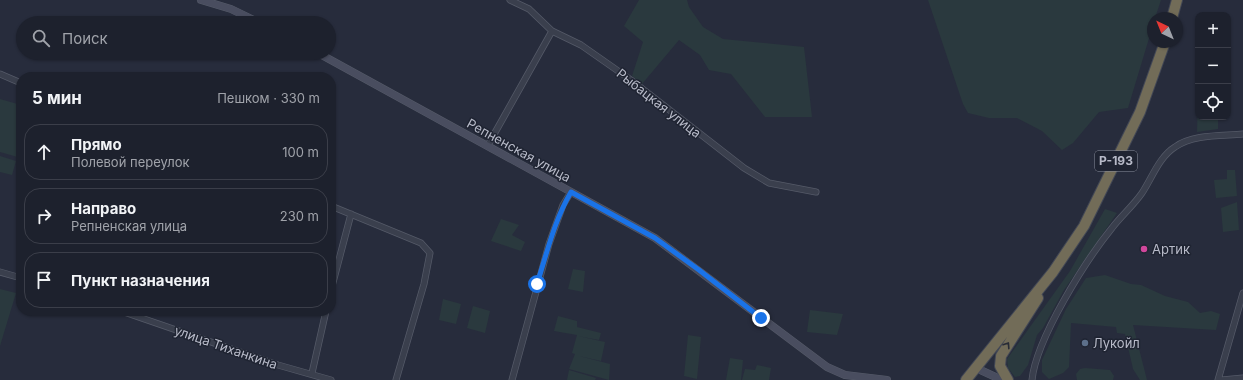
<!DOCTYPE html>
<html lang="ru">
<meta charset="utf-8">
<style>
:root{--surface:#1d212d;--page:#252935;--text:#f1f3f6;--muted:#a0a3aa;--line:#3b3e49}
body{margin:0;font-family:Inter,sans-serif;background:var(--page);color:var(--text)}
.controls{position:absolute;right:12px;top:12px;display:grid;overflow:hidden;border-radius:8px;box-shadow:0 1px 3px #0004}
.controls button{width:36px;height:36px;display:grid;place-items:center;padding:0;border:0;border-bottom:1px solid var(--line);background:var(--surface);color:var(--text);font:20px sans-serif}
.compass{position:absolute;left:1147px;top:12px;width:36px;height:36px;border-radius:50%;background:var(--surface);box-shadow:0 1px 3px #0004;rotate:317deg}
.stop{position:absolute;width:12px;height:12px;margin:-9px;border:3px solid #1a73e8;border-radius:50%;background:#fff}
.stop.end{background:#1a73e8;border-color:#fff;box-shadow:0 1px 4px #0008}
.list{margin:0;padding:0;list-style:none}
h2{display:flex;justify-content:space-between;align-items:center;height:52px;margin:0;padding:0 16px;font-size:17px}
h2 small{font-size:13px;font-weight:400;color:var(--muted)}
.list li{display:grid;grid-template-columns:26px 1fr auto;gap:12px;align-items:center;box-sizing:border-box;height:56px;margin:0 8px 8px;padding:0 8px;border:1px solid var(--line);border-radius:16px}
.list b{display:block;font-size:15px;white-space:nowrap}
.list p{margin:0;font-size:13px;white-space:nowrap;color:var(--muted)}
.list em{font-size:13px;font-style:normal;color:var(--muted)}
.icon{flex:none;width:22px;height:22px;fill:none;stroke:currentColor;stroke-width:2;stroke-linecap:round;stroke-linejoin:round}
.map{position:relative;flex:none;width:1243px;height:380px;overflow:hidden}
.search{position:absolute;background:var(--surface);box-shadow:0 1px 3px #0004;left:16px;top:16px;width:320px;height:44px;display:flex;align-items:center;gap:10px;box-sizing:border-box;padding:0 14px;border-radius:22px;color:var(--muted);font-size:15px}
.panel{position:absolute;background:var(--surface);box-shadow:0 1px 3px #0004;left:16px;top:72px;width:320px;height:244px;border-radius:16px}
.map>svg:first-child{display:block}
.green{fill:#2a393e}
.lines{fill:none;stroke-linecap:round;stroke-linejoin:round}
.street-casing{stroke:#555a68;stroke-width:7}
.secondary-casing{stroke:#555a68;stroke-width:8}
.highway-casing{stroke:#424755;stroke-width:12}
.street{stroke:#3a3f4d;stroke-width:5.5}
.secondary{stroke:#494d5f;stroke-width:7}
.highway{stroke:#726c58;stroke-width:10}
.oneway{stroke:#272b36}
.route{stroke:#1a73e8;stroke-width:5}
.hotel-dot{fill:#d1479c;stroke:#1f2432;stroke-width:1.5}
.service-dot{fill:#5c6f8a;stroke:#1f2432;stroke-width:1.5}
.labels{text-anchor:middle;stroke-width:3;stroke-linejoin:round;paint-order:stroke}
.shield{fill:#1f2432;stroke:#898d9b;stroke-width:1}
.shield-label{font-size:12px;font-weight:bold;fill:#b7bac8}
.street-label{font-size:13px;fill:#b7bac8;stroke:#1f2432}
.poi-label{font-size:13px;fill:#b7bac8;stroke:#1f2432;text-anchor:start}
</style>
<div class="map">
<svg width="1243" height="380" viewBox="0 0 1243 380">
<rect width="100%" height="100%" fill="#272c3c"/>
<!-- green -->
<path class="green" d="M639 0H687L689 7 703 27 723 39 804 47 812 117H765L731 74 709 70 700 55 679 40 642 84 632 76 643 42 624 26Z
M928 0H1161L1155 18H1153V25L1128 108 1099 112 1073 143 1062 150 1042 131 1017 118H989L968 113 963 104Z
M1198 94V117H1218V129L1197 132Z
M0 99 21 105V158L0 152Z
M0 156 16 161 12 175 0 172Z
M1227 170H1235L1237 196 1216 198 1214 180 1227 179Z
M1237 202 1239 230 1223 232 1221 208Z
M1105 209 1117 213 1064 290 1043 328 1037 335 1028 365 1020 376 1015 377 1008 368 1007 359 1070 271Z
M501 219 519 225 512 235 525 242 521 251 491 241Z
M573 269 585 271 583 292 568 289Z
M1105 275 1131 284 1141 285 1165 296 1188 302 1200 313 1211 311 1220 314 1216 330 1133 325 1147 380H1140L1133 369 1125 334 1117 333 1116 327 1071 323 1069 367 1063 373 1049 379 1042 372V360L1066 309 1086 278Z
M0 289 16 293 0 346Z
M443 299 461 304 456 324 439 320Z
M473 306 490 311 485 333 467 328Z
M810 310 843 314 837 335 807 332Z
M558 316 577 321V327L601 333 599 340 578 336 605 342 601 361 579 356 610 364 609 380 569 369 575 354 572 353 577 335 554 331Z
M688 335 701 337 697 379 684 376Z
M730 358 743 360 741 380H726Z
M757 365 771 368 769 380H742L745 369 755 370Z
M1085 368 1110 370 1114 376 1113 380H1077L1076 374 1080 369Z
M569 370 596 378 595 380H567Z"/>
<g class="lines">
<defs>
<path id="street" d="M510 0 529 9 552 31 581 45 631 80 744 168 769 183 816 192
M0 74 21 83
M488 145 552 31
M331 206 421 243 430 253 424 284 396 380
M0 272 21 278
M331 290 351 214
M121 311 278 365 331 380
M312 373 326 311
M512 380 549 244 563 205 571 192
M1032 380C1036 339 1086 260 1112 228 1121 216 1133 206 1142 193 1152 178 1159 157 1175 147 1193 134 1222 136 1243 134
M1218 380 1243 293
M1222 380 1243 378"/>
<path id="secondary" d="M201 0 231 9 260 23
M318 53 655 238 827 367 845 375 887 380
M976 368 1002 380"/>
<path id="highway" d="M1172 18 1177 0
M966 380 1053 272 1084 226 1140 112 1165 42
M1008 380 1000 366 1001 356 1038 298"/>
</defs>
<!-- street casing -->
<use href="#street" class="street-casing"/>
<!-- secondary casing -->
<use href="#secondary" class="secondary-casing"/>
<!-- highway casing -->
<use href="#highway" class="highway-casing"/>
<!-- street -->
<use href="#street" class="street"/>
<!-- secondary -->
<use href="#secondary" class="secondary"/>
<!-- highway -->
<use href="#highway" class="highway"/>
</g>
<!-- one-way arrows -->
<defs><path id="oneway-chevron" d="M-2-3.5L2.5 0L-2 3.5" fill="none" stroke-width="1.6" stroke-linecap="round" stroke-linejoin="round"/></defs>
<use class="oneway" href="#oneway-chevron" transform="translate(1007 345) rotate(-57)"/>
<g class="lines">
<!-- route -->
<path class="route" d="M537 284C547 253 554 221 571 192L655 238 699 270 761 318"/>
</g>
<!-- markers -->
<circle class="hotel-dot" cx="1144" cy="249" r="4"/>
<circle class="service-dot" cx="1085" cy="343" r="4"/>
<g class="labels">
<!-- shield labels -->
<rect class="shield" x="1095" y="151" width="42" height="20" rx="3"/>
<g class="shield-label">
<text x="1116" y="165">Р-193</text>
</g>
<!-- street labels -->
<g class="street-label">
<text transform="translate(659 103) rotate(38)" y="5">Рыбацкая улица</text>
<text transform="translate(519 150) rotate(29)" y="5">Репненская улица</text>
<text transform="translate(226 347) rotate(19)" y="5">улица Тиханкина</text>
</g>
<!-- poi labels -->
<g class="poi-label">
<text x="1152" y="254">Артик</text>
<text x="1093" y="348">Лукойл</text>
</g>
</g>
</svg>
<div class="controls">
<button>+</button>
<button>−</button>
<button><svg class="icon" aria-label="locate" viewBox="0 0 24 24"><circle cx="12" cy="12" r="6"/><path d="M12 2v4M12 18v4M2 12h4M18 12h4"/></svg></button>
</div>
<svg class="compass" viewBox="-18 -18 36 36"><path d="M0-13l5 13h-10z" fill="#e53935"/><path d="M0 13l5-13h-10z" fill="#a0a3aa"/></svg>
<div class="stop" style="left:537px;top:284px"></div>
<div class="stop end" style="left:761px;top:318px"></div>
<div class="search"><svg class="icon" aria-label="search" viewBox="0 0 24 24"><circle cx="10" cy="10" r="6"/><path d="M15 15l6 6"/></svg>Поиск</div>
<section class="panel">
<h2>5 мин<small>Пешком · 330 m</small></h2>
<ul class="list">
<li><svg class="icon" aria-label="ahead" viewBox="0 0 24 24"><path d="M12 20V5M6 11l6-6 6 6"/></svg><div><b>Прямо</b><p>Полевой переулок</p></div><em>100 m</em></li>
<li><svg class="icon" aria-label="right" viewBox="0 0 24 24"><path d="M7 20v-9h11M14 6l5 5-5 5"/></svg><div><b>Направо</b><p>Репненская улица</p></div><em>230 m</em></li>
<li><svg class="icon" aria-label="arrive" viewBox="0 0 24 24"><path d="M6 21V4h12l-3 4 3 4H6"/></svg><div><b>Пункт назначения</b></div></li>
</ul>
</section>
</div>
